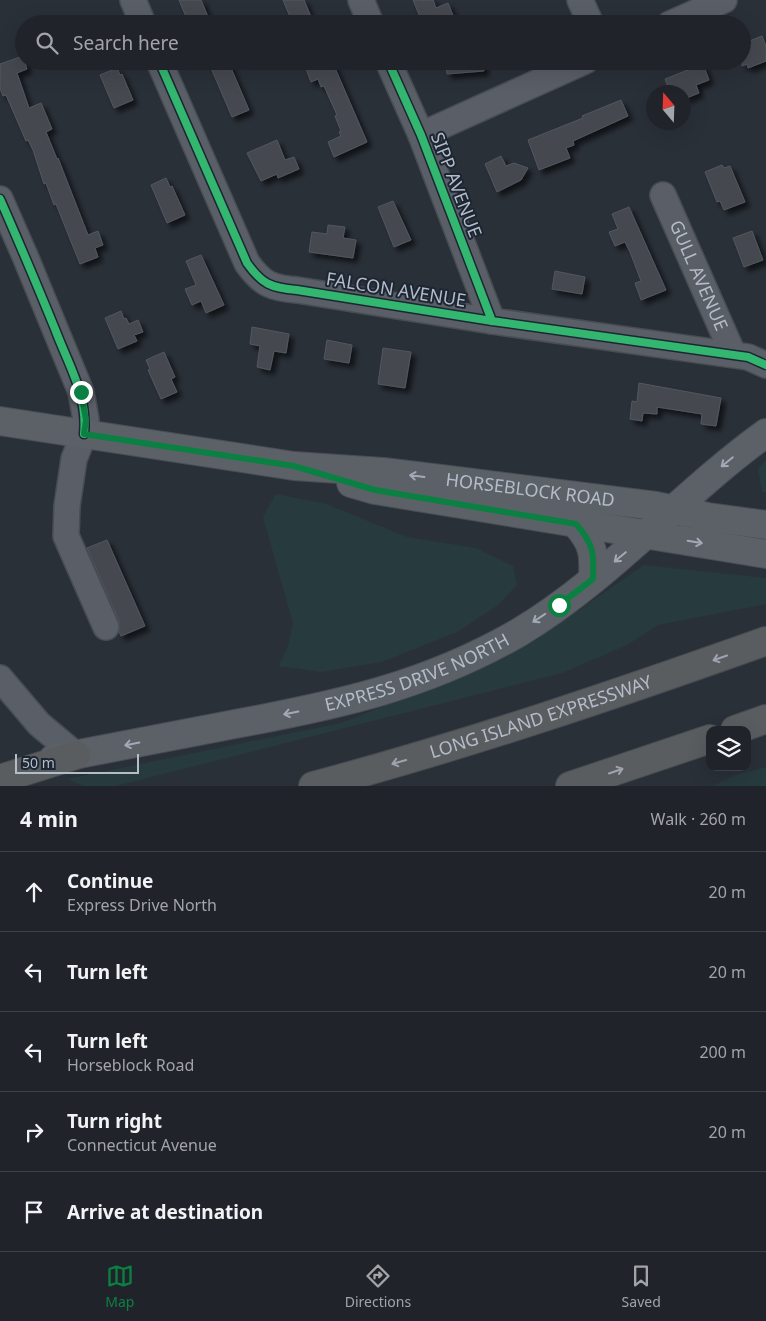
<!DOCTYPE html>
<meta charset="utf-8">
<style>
:root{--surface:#20242a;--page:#2d3036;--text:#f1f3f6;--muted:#a2a4a8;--line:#3d4147;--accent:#0b8043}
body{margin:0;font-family:"Noto Sans",sans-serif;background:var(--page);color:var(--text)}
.controls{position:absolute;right:15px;bottom:15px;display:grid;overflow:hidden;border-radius:10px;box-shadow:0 5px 20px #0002}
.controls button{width:45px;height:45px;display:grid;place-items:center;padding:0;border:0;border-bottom:1px solid var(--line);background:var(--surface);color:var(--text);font:25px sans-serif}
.compass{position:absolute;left:646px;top:85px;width:45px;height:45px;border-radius:50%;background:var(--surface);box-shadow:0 5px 20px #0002;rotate:341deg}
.scale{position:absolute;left:15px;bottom:12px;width:124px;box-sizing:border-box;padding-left:5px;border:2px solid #b4bcc9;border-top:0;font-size:14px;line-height:18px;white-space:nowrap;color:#b4bcc9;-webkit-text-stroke:4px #1d2633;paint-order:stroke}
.stop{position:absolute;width:15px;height:15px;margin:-11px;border:4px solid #0b8043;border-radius:50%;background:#fff}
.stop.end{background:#0b8043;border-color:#fff;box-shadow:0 1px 5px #0008}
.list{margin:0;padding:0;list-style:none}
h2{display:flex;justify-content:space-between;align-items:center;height:65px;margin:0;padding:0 20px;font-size:21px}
h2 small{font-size:16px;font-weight:400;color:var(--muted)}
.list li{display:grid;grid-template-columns:32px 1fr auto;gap:15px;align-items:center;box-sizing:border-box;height:80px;padding:0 20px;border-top:1px solid var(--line)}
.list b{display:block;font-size:19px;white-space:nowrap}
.list p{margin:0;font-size:16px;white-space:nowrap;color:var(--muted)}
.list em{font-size:16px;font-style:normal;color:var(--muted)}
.icon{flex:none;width:28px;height:28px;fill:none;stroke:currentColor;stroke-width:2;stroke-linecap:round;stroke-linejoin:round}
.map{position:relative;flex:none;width:766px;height:786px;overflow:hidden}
.search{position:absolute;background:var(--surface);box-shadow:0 5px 20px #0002;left:15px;right:15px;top:15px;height:55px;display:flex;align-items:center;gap:12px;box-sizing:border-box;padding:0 18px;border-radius:28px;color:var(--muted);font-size:19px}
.sheet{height:465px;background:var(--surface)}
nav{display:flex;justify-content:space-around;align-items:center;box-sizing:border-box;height:70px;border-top:1px solid var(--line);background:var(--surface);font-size:14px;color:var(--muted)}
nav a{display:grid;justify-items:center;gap:2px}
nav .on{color:var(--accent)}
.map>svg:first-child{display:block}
.green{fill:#273a3e}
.building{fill:#444950;stroke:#52575f;filter:url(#shadow)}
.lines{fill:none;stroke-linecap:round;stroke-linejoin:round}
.minor-casing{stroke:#484c53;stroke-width:28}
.major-casing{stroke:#484c55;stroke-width:30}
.highway-casing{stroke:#474c53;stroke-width:30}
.minor{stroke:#5a5e66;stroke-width:25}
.major{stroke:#5c6168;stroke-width:28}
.highway{stroke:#5a5d60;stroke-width:28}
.cycleway-casing{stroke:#1d2633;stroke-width:11}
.cycleway{stroke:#33b770;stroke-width:8}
.oneway{stroke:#a2aab6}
.oneway2{stroke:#9ea4af}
.route{stroke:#0b8043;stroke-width:6}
.labels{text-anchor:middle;stroke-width:4;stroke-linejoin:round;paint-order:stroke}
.street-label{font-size:18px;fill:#b4bcc9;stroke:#1d2633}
</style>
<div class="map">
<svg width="766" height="786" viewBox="0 0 766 786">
<defs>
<filter id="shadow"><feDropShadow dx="4.5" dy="4.5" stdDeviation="2.5" flood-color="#0009"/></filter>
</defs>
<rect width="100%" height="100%" fill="#2a3038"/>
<!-- green -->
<path class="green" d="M766 460V492H762L758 469Z
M276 494 326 504 407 537 476 548 513 566 517 585 498 605 457 632 382 662 321 672 279 666 288 646 293 623 263 517Z
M644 565 766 578V604L658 625 627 645 562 673 116 786H84L67 779 341 723 477 669 579 610Z
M766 767V786H713L735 775Z"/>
<!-- building -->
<path class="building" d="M179 0H201L211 24H189Z
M283 0H304L314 24H293Z
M413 0H433L436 8 448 3 454 18 439 24H423Z
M762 36 766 46V61L748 68 747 64 742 66V44Z
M23 56 27 69 17 73 29 108 41 103 52 129 46 132 57 159 58 158 88 235 98 231 103 245 95 248 98 257 80 264 56 204 54 205 46 183 44 184 33 150 28 140 26 141 6 95 3 96 0 88V64Z
M208 61H228L249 110 232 117Z
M303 61H332L367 142 334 157 328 142 341 136 339 132 341 131 335 116 337 115 324 86 321 87 318 79 311 82Z
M445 61H483L484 71 447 74Z
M703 64 709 80 696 85 699 93 684 99V92H670L665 79Z
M117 68 120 75 122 74 133 100 114 108 100 75Z
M621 100 628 116 573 141 574 145 566 148 570 158 539 170 528 140 583 118 582 116Z
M277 140 285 160 294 157 299 169 278 178 277 174 261 181 247 153Z
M501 156 506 166 514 163 528 168 521 180 497 192 485 164Z
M722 165 724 168 730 166 745 202 724 210 720 201 717 202 705 172Z
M166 178 170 187 172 186 185 215 167 223 151 185Z
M393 201 411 240 394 247 378 207Z
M629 207 666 290 641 300 635 283 641 281 630 252 625 242 615 246 609 232 618 229 612 214Z
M328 225 345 227 343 238 356 240 353 258 309 252 312 232 327 234Z
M752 231 763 260 744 267 733 238Z
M201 255 224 305 206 313 201 301 192 305 185 289 196 285 186 261Z
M555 271 585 277 582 294 552 289Z
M121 311 124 319 126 318 129 324 138 320 143 332 134 335 137 341 118 349 105 318Z
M252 327 289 334 286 353 274 351 270 370 257 367 260 346 250 344Z
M327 340 352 345 349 363 324 359Z
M383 348 411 352 405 388 378 384Z
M164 352 175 377 171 379 177 392 161 399 148 370 150 369 146 360Z
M639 383 721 398 716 426 701 424 702 414 657 407V414L643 413 642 421 630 419 632 401 637 402Z
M107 540 145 626 121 636 119 632V621L87 548Z"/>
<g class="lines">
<defs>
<g id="minor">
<path d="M133 0 143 24"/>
<path d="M361 0 371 24"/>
<path d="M580 0 591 24"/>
<path d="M670 24 724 0"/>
<path d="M159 61 247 263C262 284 271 288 297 290L492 321 748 357 766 365"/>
<path d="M388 61 421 135 492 321"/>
<path d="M421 135 585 61"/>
<path id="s1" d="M663 195 733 354"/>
<path d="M0 199 25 256 81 392 86 420 84 434 74 459 67 506 66 536 106 627"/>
<path d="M0 678 39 724 76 755"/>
</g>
<g id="major">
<path id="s2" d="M0 421 294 466 383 472 449 480 656 506 708 517 766 525"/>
<path d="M351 483 375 490 766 554"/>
<path d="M576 524C594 544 594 554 593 579"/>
<path id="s3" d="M53 759C114 747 175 736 235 724 338 705 426 686 518 633 610 578 680 495 766 433"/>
</g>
<g id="highway">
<path d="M735 730 766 719"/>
<path d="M0 779 76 755"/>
<path id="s4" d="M313 786C467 745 617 694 766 641"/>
<path d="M570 786 710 739"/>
</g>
</defs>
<!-- minor casing -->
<use href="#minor" class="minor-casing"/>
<!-- major casing -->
<use href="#major" class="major-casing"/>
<!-- highway casing -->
<use href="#highway" class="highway-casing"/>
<!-- minor -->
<use href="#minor" class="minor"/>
<!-- major -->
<use href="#major" class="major"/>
<!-- highway -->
<use href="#highway" class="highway"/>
<defs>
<path id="cycleway" d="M159 61 247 263C262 284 271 288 297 290L492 321 748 357 766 365
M388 61 421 135 492 321
M0 199C19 242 37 285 55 329 68 364 88 395 84 434"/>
</defs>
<!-- cycleway casing -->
<use href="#cycleway" class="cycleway-casing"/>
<!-- cycleway -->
<use href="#cycleway" class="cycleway"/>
</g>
<!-- one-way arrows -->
<defs><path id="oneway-shaft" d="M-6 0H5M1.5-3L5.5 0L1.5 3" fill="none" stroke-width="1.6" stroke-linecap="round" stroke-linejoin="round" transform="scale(1.25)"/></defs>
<g class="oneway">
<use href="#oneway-shaft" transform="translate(727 462) rotate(141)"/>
<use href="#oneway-shaft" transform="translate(417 476) rotate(-173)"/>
<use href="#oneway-shaft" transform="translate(695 542) rotate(10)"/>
<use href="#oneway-shaft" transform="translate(620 557) rotate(140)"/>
<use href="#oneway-shaft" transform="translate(539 618) rotate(146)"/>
<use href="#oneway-shaft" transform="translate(291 713) rotate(169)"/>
<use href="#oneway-shaft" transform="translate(132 744) rotate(169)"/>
</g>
<g class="oneway2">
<use href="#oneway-shaft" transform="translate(720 658) rotate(161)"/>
<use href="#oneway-shaft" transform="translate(399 762) rotate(164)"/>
<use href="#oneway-shaft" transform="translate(616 771) rotate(-19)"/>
</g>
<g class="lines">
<!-- route -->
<path class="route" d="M81 392 86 420 84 434 294 466 375 490 576 524C594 544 594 554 593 579L559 605"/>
</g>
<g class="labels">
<!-- street labels -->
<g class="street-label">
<text transform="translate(456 185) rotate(69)" y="6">SIPP AVENUE</text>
<text dy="6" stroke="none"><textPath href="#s1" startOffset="88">GULL AVENUE</textPath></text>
<text transform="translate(396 290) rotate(9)" y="6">FALCON AVENUE</text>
<text dy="6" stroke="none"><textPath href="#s2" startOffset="535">HORSEBLOCK ROAD</textPath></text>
<text dy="6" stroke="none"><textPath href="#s3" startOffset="375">EXPRESS DRIVE NORTH</textPath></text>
<text dy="6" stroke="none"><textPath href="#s4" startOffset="238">LONG ISLAND EXPRESSWAY</textPath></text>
</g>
</g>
</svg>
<div class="controls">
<button><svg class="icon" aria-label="layers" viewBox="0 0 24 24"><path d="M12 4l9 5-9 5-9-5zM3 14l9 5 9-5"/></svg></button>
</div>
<svg class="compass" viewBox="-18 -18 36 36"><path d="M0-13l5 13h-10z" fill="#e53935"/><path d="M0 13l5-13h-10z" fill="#a2a4a8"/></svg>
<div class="scale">50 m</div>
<div class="stop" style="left:559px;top:605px"></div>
<div class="stop end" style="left:81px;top:392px"></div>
<div class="search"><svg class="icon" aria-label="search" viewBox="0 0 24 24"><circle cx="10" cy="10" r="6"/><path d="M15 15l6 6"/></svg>Search here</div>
</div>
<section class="sheet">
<h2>4 min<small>Walk · 260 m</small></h2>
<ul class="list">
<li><svg class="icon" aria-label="ahead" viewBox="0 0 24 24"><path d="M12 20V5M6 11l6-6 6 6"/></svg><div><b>Continue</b><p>Express Drive North</p></div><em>20 m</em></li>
<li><svg class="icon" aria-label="left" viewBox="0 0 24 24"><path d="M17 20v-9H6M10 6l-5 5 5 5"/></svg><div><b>Turn left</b></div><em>20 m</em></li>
<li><svg class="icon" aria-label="left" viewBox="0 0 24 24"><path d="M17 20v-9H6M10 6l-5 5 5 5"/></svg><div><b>Turn left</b><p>Horseblock Road</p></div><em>200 m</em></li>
<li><svg class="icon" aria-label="right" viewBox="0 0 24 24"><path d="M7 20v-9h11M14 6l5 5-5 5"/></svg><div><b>Turn right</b><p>Connecticut Avenue</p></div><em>20 m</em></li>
<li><svg class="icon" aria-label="arrive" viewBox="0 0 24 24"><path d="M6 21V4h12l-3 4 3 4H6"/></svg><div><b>Arrive at destination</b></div></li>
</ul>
</section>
<nav>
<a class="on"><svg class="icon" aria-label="map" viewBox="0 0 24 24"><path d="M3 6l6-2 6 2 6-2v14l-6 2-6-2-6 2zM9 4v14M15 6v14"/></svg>Map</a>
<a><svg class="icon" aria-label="directions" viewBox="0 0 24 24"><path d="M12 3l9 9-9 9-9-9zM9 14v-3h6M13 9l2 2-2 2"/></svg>Directions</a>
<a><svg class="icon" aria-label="saved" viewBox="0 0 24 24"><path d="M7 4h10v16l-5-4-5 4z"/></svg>Saved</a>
</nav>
